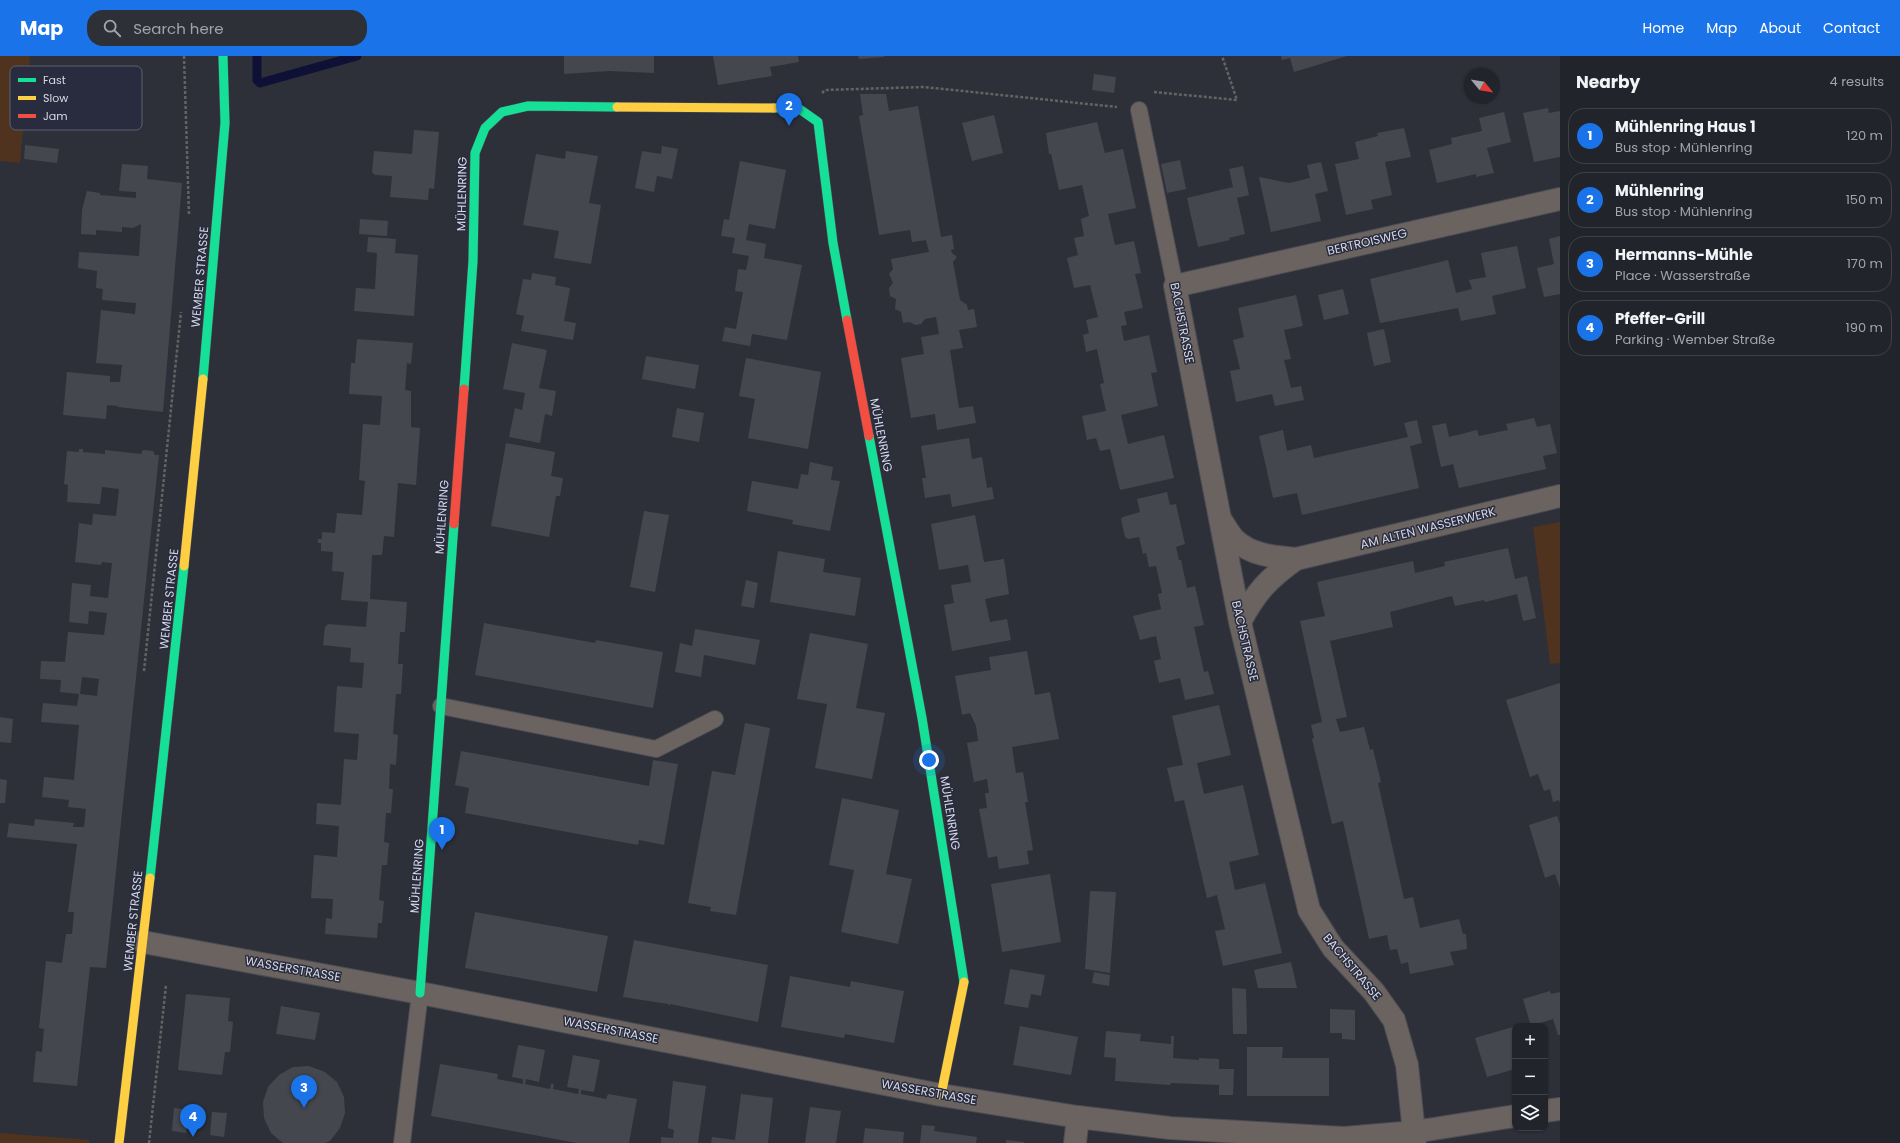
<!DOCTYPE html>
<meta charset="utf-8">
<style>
:root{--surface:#22242b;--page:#2e3037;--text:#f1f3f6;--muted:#a2a4a9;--line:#3f4147;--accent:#1a73e8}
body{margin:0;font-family:Poppins,sans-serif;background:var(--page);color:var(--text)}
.controls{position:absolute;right:12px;bottom:12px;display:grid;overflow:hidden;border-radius:8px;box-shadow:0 1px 3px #0004}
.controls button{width:36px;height:36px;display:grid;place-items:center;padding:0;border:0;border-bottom:1px solid var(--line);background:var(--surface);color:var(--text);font:20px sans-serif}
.compass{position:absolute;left:1464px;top:12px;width:36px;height:36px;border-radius:50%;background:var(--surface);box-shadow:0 1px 3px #0004;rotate:120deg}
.you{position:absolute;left:929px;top:704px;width:14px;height:14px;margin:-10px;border:3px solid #fff;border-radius:50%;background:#1a73e8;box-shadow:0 0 0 6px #1a73e833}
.badge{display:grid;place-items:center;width:26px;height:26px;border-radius:50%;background:var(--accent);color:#fff;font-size:13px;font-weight:700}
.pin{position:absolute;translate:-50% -33px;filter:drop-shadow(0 1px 2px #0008)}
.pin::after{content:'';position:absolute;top:21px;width:14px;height:12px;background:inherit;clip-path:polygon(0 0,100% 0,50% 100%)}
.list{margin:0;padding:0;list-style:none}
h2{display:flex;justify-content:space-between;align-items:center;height:52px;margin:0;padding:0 16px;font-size:17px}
h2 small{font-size:13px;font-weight:400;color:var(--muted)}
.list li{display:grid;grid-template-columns:26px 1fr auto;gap:12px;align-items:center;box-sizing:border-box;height:56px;margin:0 8px 8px;padding:0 8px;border:1px solid var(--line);border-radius:16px}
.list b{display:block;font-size:15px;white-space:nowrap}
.list p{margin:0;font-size:13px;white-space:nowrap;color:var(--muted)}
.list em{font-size:13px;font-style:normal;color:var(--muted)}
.icon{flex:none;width:22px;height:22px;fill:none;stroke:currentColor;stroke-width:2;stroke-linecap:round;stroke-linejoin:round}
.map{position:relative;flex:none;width:1560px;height:1087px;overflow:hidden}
header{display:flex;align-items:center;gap:24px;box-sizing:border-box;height:56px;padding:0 20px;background:var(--accent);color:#fff}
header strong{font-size:19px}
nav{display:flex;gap:22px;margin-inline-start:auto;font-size:14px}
.search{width:280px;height:36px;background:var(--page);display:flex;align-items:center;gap:10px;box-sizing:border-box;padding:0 14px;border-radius:16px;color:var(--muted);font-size:15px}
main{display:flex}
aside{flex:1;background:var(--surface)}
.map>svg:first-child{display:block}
.green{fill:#4f331f}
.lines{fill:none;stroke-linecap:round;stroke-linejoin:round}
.stream{stroke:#0f1035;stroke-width:9}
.building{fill:#45474f;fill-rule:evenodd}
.lane-casing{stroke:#4a4c54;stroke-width:18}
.street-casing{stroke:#4a4c54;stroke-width:24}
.fast-casing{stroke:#4a4c54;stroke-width:10}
.slow-casing{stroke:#4a4c54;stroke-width:10}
.jam-casing{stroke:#4a4c54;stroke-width:10}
.path{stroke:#656263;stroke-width:2.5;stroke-dasharray:3 2;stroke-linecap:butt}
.lane{stroke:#6a6360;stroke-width:16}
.street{stroke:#6a6360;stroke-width:22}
.fast{stroke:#16e098;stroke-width:9}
.slow{stroke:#ffcf43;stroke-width:9}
.jam{stroke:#f24e42;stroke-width:9}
.labels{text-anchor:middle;stroke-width:3;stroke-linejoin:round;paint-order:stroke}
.street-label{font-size:12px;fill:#d6d9e5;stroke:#292c3e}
.key{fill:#292c3e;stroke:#5d6070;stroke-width:1}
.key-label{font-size:11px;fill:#d6d9e5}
</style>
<header>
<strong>Map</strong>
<div class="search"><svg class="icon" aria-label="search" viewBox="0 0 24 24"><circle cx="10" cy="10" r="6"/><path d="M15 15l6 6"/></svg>Search here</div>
<nav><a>Home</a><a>Map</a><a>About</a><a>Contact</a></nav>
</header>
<main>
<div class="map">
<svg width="1560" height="1087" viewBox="0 0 1560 1087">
<rect width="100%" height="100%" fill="#2e3039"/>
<!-- green -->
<path class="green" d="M0 0H30L20 107 0 105Z
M1560 466V607L1550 608 1533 471Z
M0 1077 89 1084V1087H0Z"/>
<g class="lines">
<!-- stream -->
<path class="stream" d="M257 0V24L260 27 357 0"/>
</g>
<!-- building -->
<path class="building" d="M564 0H654V17L609 15 564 18Z
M713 0H798L799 6 770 11 772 20 718 29Z
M858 0H884V1L859 3Z
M1281 0H1347L1294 16 1290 2 1282 4Z
M1094 18 1116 21 1114 37 1092 34Z
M860 38H886L889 55 918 50 941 181 952 179 954 193 951 194 952 197 957 201 953 206 960 244 967 249 968 254 974 253 977 271 959 274 963 292 950 294 959 352 973 350 976 367 937 374 935 358 911 362 901 302 924 298 921 281 939 278 936 261 925 263 921 268 915 269 910 266 903 267 901 256 895 253 896 243 890 240 889 232 893 227 889 218 893 213 891 203 929 196 926 184 912 186 910 174 879 179 859 60 863 59Z
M1548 52 1549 57 1560 55V101L1534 106 1523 57Z
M1504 56 1511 86 1487 92 1494 117 1476 121V118L1437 127 1429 94 1452 88 1451 82 1482 75 1479 62Z
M994 59 1003 97 972 105 962 67Z
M1097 66 1105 97 1123 93 1136 152 1108 158 1115 189 1134 185 1141 217 1135 218 1143 252 1124 256 1127 269 1121 270 1124 285 1149 279 1157 316 1151 317 1158 350 1121 359 1128 388 1164 379 1174 422 1120 434 1110 393 1100 395 1096 382 1087 384 1082 360 1106 355 1100 328 1104 327 1097 293 1086 296 1083 279 1089 277 1086 264 1098 261 1090 229 1074 232 1067 202 1078 199 1074 182 1084 180 1081 163 1089 160 1082 129 1059 134 1051 98H1049L1046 77Z
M1404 72 1411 101 1385 106 1392 139 1371 144 1373 153 1346 159 1335 108 1359 103 1355 86 1378 80 1377 77Z
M414 74 439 76 434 133 429 132 428 144 390 141 392 120 375 119 372 116 374 95 412 98Z
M25 89 59 93 57 107 24 103Z
M662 90 678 93 672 123 657 120 654 136 635 132 642 95 661 98Z
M566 95 598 100 589 147 601 149 591 208 554 202 559 175 523 169 536 98 565 103Z
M1180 104 1186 133 1167 137 1161 108Z
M740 105 786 114 775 173 749 168 746 184 766 188 764 202 802 209 787 284 752 278 750 290 722 285 725 271 736 273 743 236 735 235 738 213 746 214 749 200 732 197 735 182 721 180 724 163 729 164Z
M1321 106 1328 135 1315 138 1321 165 1271 176 1259 121 1289 127 1310 122 1307 109Z
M122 108 148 110 147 123 182 127 163 356 118 351V350L107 349 106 363 63 359 67 316 110 320V326H120L122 309 96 307 101 254 135 258 136 247 102 244 103 233 96 232 97 215 78 212 79 196 139 200 141 168 133 172 122 171V176L96 174V179L81 178 82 154 87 135 100 137V139L136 142V136L119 135Z
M1243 110 1249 139 1237 142 1245 178 1229 182 1230 184 1198 191 1187 142 1233 131 1229 113Z
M360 163 388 165 387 180 359 178Z
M1560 180V238L1544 241 1537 212 1554 208 1549 183Z
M368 181 396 183 395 197 418 199 414 260 354 255 356 232 375 233 377 197 367 196Z
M1517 190 1526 232 1492 240 1496 258 1461 265 1458 252 1380 267 1370 223 1448 204 1456 237 1472 233 1469 224 1486 221 1481 197Z
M532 217 556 221 555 229 570 232 564 265 576 267 573 284 521 275 524 260 516 258 523 223 531 224Z
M1343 233 1349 258 1324 264 1318 239Z
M1296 239 1303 270 1284 274 1291 303 1284 304 1291 332 1301 330 1304 344 1275 350 1272 338 1236 346 1230 315 1240 313 1233 284 1244 281 1238 252Z
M1384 273 1391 306 1374 310 1367 277Z
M357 283 413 287 411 308 407 307 405 334 411 335V371L420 372 416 429 398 427 394 481 384 480 382 499H372L370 543 407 546 405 576H400L398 608H403L401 638H396L393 678 398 679 396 709 390 708 389 733H393L391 757H386L384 786 389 787 387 809H382L379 844 384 845 382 867H378L377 882 325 878 326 862 332 863 333 843 311 842 314 799 337 801 339 770 316 768 317 747 341 749 344 703 357 704 359 678 334 676 337 630 362 632 364 607 350 606 351 592 323 589 325 571 328 568 366 571 368 546 341 544 344 516 332 515 333 496 321 495V487H318V483H322V476L335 477 337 457 362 459 365 425 359 424 363 368 380 369 382 340 349 338 351 307H355Z
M512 287 547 294 539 332 556 335 552 360 545 358 540 387 509 381 515 352 522 354 525 337 503 333Z
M646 300 699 309 695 333 642 323Z
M746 302 821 316 808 393 748 382 755 343 739 340Z
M677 352 704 357 699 386 672 381Z
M1534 362 1537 371 1550 368 1557 397 1543 400 1546 413 1459 432 1453 408 1441 411 1432 370 1446 367 1449 381 1477 374 1479 380 1508 374 1506 368Z
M1417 364 1422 387 1410 390 1419 432 1302 459 1297 437 1273 442 1259 380 1283 374 1287 395 1311 389 1314 402 1408 381 1404 367Z
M969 382 972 403 982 401 987 432 992 431 994 443 952 451 950 438 925 442 922 422H926L921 390Z
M506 387 555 396 551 420 563 422 560 440H556L549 481 491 470Z
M79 393H83V396L105 398V394L141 398 143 394 153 395 155 399H159L106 912 90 911 77 1030 33 1026 36 995 42 996 44 973 39 972 46 905 62 907 66 878H72L74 856H68L77 788 7 781 9 767 34 770 35 763 74 767 73 771H84L86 753 68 751 69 744 42 741 44 721 74 724 79 669 41 666 43 647 77 650 79 638 60 636 61 624 40 623 41 605 65 606 68 576 104 579 107 557 89 555 88 568 69 566 72 527 91 529 90 540 108 542 112 507 102 506 101 509 75 506 79 467 92 469 93 458 116 460 119 433 102 431 100 448 67 446 68 429 64 428 67 395 79 396ZM82 621 99 623 97 640 80 638Z
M810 406 833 411 831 424 840 425 830 475 792 468 793 464 747 455 752 425 798 433 801 418 808 419Z
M1167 436 1170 449 1176 448 1185 488 1176 491 1179 504H1181L1187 532 1195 530 1204 569 1194 571 1204 616 1208 615 1214 638 1185 644 1180 622 1159 627 1154 605 1161 603 1156 580 1140 584 1133 560 1161 553 1158 538 1162 537 1156 510 1149 511 1146 497 1143 498 1139 481 1128 483 1125 481 1121 463 1123 461 1140 456 1137 443Z
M644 455 669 459 655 536 630 531Z
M975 459 984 506 1004 503 1009 538 985 543 990 566 1007 563 1011 584 952 595 944 549 954 547 951 529 971 526 968 509 939 514 931 468Z
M1508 492 1515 523 1527 520 1536 562 1523 565 1517 538 1485 546 1484 544 1455 550 1452 540 1390 556 1393 571 1330 585 1347 661 1336 663 1340 676 1364 671 1370 694 1373 693 1381 726 1378 727 1404 843 1413 841 1420 872 1459 863 1463 878H1466L1467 893 1450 896 1454 909 1410 918 1408 906 1401 908 1397 893 1390 894 1387 879 1369 883 1343 765 1332 768 1312 683 1314 682 1311 669 1322 666 1300 565 1325 560 1317 526 1413 505 1415 517 1445 510 1444 506Z
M778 495 825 503 823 516 861 522 855 560 770 546Z
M746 524 758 527 754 552 741 550Z
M484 567 595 587 596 584 663 596 653 652 475 619Z
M695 573 760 584 755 609 704 599 701 621 675 616 680 587 692 590Z
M810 577 868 588 856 652 885 657 872 723 815 712 827 648 797 643Z
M1027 595 1035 639 1050 636 1059 683 1012 691 1016 717 1023 716 1028 746H1025L1033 794 1027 795 1029 808 999 813 997 800 988 802 979 753 987 752 985 737H989L987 723 974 726 967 687 978 685 976 670 970 657 962 659 955 620 991 614 989 601Z
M1560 627V747L1559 744 1553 746 1550 733 1544 735 1538 718 1530 721 1506 644Z
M1219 649 1231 699 1197 707 1204 738 1243 729 1259 799 1229 806 1235 834 1265 827 1282 897 1223 910 1215 875 1225 873 1217 839 1207 842 1184 744 1175 746 1167 712 1183 709 1172 660Z
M0 661 13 663 11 687 0 686Z
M745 667 770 672 736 859 710 855 711 851 688 847 712 715 735 719Z
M461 695 649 730 653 704 678 708 664 789 639 784 638 789 465 757 469 732 455 729Z
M0 723 7 724 5 747H0Z
M842 742 899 754 886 818 912 823 898 888 841 876 854 814 829 809Z
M1557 760 1560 768V832L1555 818 1545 822 1529 769Z
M1050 818 1061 886 1002 896 991 828Z
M1090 835 1116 836 1110 917 1085 913Z
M475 856 608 880 597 936 465 912Z
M634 884 768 909 758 966 670 948V950L668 948 623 941Z
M1291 906 1297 932H1258L1254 914Z
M1010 913 1045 919 1041 940 1031 938 1028 952 1004 948Z
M1094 916 1110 919 1109 930 1092 927Z
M790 920 850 931 851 925 904 935 894 987 845 978 844 982 781 971Z
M1232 932 1246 933 1247 978H1233Z
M1550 935 1551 938 1560 936V979H1558L1553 963 1531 970H1523L1530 967 1523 943Z
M186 938 230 942 228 965 233 966 230 996H225L222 1019 178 1014Z
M281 950 320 957 315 984 276 978Z
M1330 953 1355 954V984L1342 983V977H1330Z
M1020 970 1078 981 1071 1019 1013 1009Z
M1513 971 1515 972V1013L1487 1021 1475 982Z
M1106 975 1141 978 1140 985 1171 988V980H1174L1173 1002 1199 1004V1002L1219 1003V1013H1234L1233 1039H1219V1029L1171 1027 1170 1029 1115 1025 1116 1002 1104 1001Z
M518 989 545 994 539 1026 526 1023 525 1028 550 1033 551 1028H554L553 1033 578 1038 579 1033 567 1031 573 999 600 1004 594 1036 581 1034V1038L606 1043 608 1038 637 1043 629 1087H577L431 1060 440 1008 498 1018 497 1023 523 1028V1023L512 1021Z
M1247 991H1283L1282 1002H1329V1040H1247Z
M309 1010 325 1016 337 1026 344 1041 345 1057 340 1072 330 1085 325 1087H283L271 1077 264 1062 263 1046 268 1031 279 1019 293 1011Z
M673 1025 706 1030 698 1087H661V1081L673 1082 674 1074 668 1072Z
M741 1038 773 1042 768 1087H711L712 1081 735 1084Z
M810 1051 841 1055 836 1087H805Z
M174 1052 189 1054 186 1077 172 1075Z
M212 1056 227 1057 224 1081 210 1079Z
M922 1069 935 1070 934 1075 977 1081 976 1087H920Z
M865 1072 904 1076 903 1087H863Z
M1006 1084 1024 1086V1087H1006Z"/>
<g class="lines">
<defs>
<path id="lane" d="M1139 54 1175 230
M441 650 656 693 715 663
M402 1087 420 937"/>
<path id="street" d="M1221 464C1225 470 1229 478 1234 483 1250 499 1274 501 1296 503L1560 440
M1240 566C1256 536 1268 523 1296 503
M143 886 420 937 941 1039 1078 1061 1170 1072 1344 1082 1414 1076 1515 1060
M1545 1055 1560 1053
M1075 1087 1078 1061
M1415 1087 1407 1009 1394 964 1374 936 1333 892 1309 854 1240 566 1175 230 1560 143"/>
<path id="fast" d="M774 52H798L818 66 833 187 847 264
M203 323 225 67 223 0
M464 333 473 205 475 97 485 72 502 56 528 50 617 51
M869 380 922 662 964 926
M150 822 184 510
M420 937 454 468"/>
<path id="slow" d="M617 51 774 52
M184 510 203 323
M941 1039 964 926
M119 1087 150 822"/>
<path id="jam" d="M847 264 869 380
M454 468 464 333"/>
</defs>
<!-- lane casing -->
<use href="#lane" class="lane-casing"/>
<!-- street casing -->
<use href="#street" class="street-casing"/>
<!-- fast casing -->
<use href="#fast" class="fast-casing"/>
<!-- slow casing -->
<use href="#slow" class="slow-casing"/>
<!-- jam casing -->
<use href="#jam" class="jam-casing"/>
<!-- path -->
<path class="path" d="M184 0 189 159
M1154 36 1237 44 1222 0
M822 37 825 34 924 31 1117 51
M144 615 181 256
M149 1087 166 929"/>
<!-- lane -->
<use href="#lane" class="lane"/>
<!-- street -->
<use href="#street" class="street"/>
<!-- fast -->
<use href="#fast" class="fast"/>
<!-- slow -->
<use href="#slow" class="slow"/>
<!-- jam -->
<use href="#jam" class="jam"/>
</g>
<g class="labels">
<!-- street labels -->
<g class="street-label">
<text transform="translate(462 138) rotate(-89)" y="4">MÜHLENRING</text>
<text transform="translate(1367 186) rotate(-13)" y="4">BERTROISWEG</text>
<text transform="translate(200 221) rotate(-85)" y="4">WEMBER STRASSE</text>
<text transform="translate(1182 267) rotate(79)" y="4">BACHSTRASSE</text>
<text transform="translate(881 379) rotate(79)" y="4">MÜHLENRING</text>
<text transform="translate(442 461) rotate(-86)" y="4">MÜHLENRING</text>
<text transform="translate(1428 472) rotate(-14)" y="4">AM ALTEN WASSERWERK</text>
<text transform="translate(169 543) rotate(-84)" y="4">WEMBER STRASSE</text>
<text transform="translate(1245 585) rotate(77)" y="4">BACHSTRASSE</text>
<text transform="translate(950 757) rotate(81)" y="4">MÜHLENRING</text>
<text transform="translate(417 820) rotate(-86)" y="4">MÜHLENRING</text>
<text transform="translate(133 865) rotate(-84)" y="4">WEMBER STRASSE</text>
<text transform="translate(1352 911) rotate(50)" y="4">BACHSTRASSE</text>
<text transform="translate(293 913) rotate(10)" y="4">WASSERSTRASSE</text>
<text transform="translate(611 974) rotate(11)" y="4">WASSERSTRASSE</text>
<text transform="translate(929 1036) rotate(10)" y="4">WASSERSTRASSE</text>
</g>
</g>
<!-- legend -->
<rect x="10" y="10" width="132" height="64" rx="6" class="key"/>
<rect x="18" y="22" width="18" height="4" fill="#16e098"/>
<rect x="18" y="40" width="18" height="4" fill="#ffcf43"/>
<rect x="18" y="58" width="18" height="4" fill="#f24e42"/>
<g class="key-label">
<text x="43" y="28">Fast</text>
<text x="43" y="46">Slow</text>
<text x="43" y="64">Jam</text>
</g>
</svg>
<div class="controls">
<button>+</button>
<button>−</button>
<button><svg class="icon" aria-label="layers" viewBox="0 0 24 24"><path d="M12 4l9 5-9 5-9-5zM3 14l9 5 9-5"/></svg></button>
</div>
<svg class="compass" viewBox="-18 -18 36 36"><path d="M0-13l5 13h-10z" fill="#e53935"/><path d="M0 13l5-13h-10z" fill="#a2a4a9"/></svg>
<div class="you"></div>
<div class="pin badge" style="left:442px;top:794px">1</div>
<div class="pin badge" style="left:789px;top:70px">2</div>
<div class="pin badge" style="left:304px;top:1052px">3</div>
<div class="pin badge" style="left:193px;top:1081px">4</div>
</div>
<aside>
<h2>Nearby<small>4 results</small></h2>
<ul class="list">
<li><span class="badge">1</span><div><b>Mühlenring Haus 1</b><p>Bus stop · Mühlenring</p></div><em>120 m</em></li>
<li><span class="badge">2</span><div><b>Mühlenring</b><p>Bus stop · Mühlenring</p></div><em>150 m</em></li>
<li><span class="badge">3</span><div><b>Hermanns-Mühle</b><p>Place · Wasserstraße</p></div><em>170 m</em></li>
<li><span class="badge">4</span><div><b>Pfeffer-Grill</b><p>Parking · Wember Straße</p></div><em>190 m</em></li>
</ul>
</aside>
</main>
